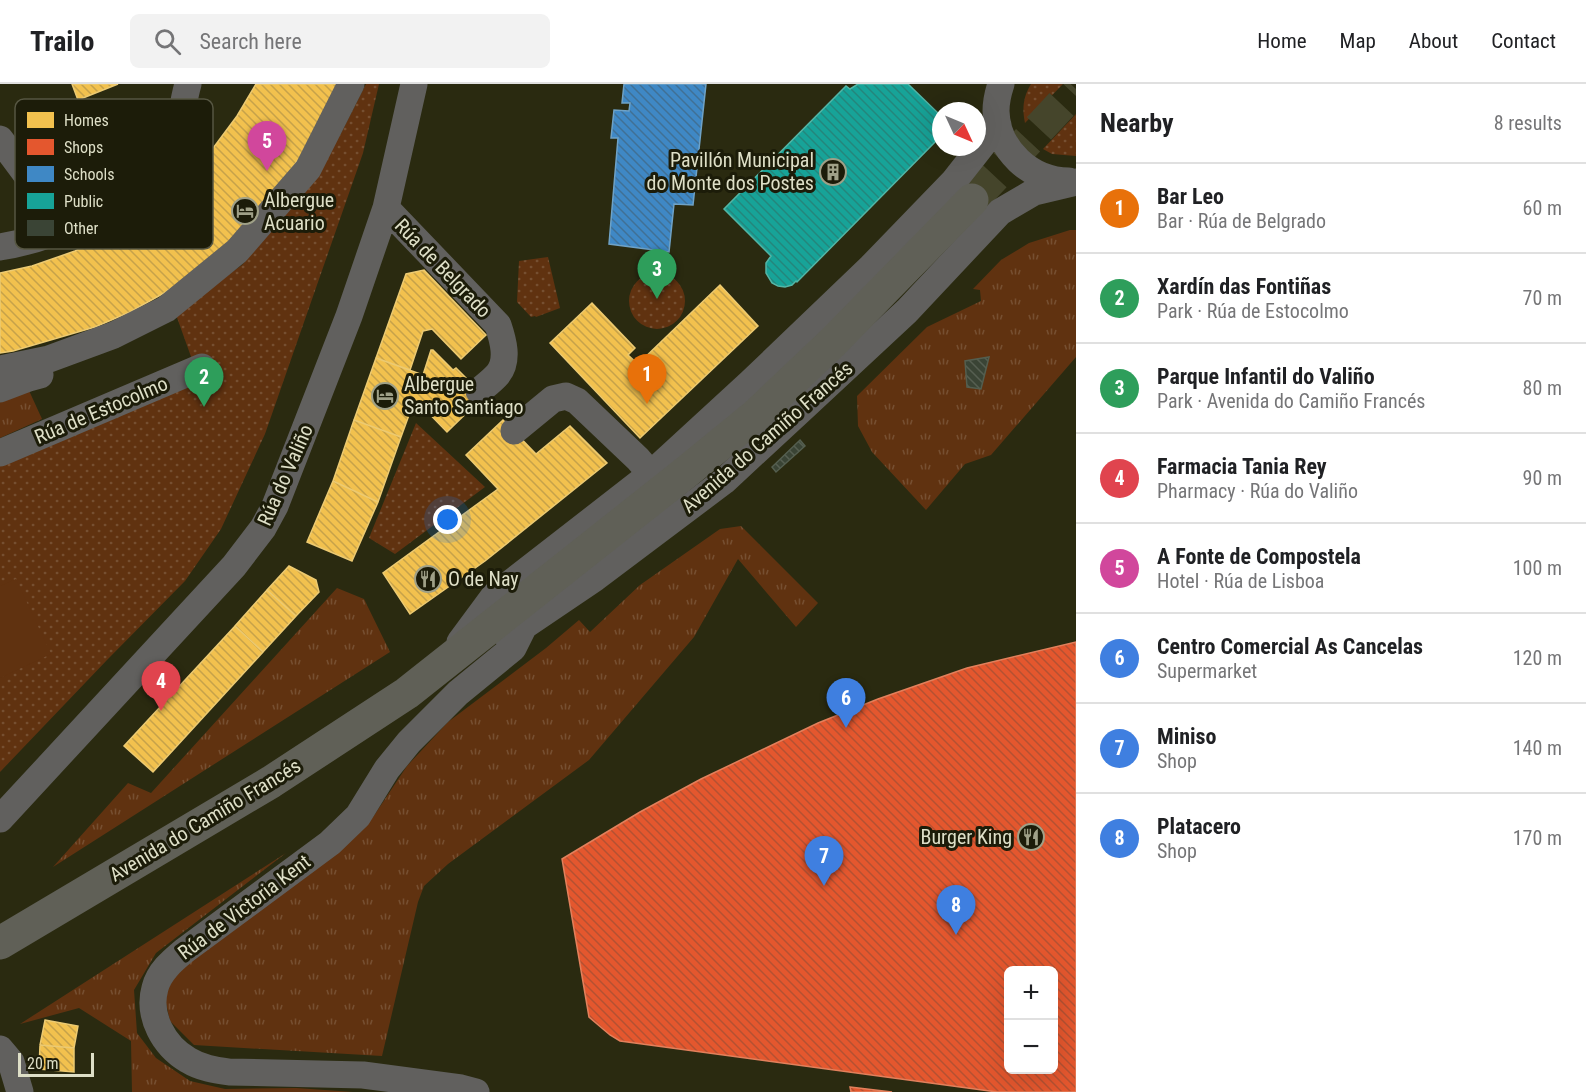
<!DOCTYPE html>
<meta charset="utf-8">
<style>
:root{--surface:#fff;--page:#f2f2f2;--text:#202124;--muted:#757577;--line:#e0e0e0;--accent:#7c3aed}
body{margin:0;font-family:"Roboto Condensed",sans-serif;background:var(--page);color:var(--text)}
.controls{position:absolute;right:18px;bottom:18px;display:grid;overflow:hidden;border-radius:9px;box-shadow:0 6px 24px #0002}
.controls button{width:54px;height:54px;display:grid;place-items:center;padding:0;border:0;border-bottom:2px solid var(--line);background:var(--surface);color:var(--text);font:30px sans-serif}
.compass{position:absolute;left:932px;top:18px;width:54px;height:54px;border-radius:50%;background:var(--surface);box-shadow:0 6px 24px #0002;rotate:134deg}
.scale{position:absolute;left:18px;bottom:15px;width:76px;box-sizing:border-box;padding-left:6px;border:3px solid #dedfc7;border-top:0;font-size:16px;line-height:21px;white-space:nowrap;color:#dedfc7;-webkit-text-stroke:4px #1c1c09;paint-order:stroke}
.you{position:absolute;left:448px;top:436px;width:21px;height:21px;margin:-15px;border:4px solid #fff;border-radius:50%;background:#1a73e8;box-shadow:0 0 0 9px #1a73e833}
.badge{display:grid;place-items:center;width:39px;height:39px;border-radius:50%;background:var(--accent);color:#fff;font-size:20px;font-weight:700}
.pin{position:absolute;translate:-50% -50px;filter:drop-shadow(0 2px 3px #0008)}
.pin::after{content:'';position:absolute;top:32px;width:21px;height:18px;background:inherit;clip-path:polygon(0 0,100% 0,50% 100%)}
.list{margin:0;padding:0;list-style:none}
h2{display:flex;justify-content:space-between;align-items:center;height:78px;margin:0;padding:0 24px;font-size:26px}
h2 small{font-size:20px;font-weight:400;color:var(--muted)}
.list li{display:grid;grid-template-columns:39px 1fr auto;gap:18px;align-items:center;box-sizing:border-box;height:90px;padding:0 24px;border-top:2px solid var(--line)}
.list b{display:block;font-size:22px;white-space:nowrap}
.list p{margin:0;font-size:20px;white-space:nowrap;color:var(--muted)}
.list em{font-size:20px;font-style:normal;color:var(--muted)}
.icon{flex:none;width:33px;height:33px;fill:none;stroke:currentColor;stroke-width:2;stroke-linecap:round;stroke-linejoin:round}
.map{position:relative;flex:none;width:1076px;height:1008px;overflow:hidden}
header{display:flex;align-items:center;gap:36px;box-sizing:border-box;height:84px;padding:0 30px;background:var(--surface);border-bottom:2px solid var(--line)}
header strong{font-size:28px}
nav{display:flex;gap:33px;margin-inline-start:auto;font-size:21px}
.search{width:420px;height:54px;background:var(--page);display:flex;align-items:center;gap:15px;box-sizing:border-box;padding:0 21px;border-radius:9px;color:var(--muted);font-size:22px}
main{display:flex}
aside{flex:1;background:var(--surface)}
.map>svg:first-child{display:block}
.grass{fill:url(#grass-tufts)}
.park{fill:url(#park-dots)}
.pitch{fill:#603210}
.homes{fill:url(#homes-back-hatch);stroke:#ecca72;stroke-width:1.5}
.shops{fill:url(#shops-back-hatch);stroke:#e2805c;stroke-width:1.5;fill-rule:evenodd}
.schools{fill:url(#schools-back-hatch);stroke:#6fa2c6;stroke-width:1.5}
.public{fill:url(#public-back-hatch);stroke:#53b5a6;stroke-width:1.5}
.building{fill:url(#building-back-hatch);stroke:#545e4f;stroke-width:1.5}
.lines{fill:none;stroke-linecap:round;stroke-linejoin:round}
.primary-tunnel{stroke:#45452b;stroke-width:33;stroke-dasharray:33 16;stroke-linecap:butt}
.street{stroke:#61605e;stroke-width:27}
.primary{stroke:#606057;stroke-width:33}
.labels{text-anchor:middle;stroke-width:6;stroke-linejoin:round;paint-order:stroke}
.poi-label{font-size:20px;fill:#dedfc7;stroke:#1c1c09;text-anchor:start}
.street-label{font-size:20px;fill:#dedfc7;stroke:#1c1c09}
.key{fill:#1c1c09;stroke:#565642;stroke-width:1.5}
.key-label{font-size:16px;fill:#dedfc7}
</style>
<header>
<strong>Trailo</strong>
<div class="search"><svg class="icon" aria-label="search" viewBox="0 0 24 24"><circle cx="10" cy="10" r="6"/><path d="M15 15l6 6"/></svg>Search here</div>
<nav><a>Home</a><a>Map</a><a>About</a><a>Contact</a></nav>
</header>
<main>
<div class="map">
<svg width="1076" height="1008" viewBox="0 0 1076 1008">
<defs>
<pattern id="grass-tufts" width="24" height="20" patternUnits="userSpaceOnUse" patternTransform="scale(1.5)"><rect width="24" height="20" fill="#603210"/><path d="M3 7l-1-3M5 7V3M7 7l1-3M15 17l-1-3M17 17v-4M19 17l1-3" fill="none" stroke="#764f31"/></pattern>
<pattern id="park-dots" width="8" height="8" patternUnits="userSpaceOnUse" patternTransform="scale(1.5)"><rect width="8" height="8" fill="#603210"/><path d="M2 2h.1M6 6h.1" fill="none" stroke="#764f31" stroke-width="1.8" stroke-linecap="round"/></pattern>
<pattern id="homes-back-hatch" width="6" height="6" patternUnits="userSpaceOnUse" patternTransform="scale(1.5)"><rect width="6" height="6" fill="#f2c14e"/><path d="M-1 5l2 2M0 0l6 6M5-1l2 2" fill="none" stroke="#c6a24a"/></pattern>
<pattern id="shops-back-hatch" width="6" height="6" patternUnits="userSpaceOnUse" patternTransform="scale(1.5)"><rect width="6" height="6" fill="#e4572e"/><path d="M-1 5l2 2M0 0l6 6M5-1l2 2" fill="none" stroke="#b45132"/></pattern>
<pattern id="schools-back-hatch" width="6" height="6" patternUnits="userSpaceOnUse" patternTransform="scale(1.5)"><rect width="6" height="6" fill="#3f88c5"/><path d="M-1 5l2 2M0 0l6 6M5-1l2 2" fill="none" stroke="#407095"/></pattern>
<pattern id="public-back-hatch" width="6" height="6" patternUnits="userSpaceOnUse" patternTransform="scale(1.5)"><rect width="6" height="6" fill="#17a398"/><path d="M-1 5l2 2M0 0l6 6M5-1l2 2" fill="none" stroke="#24867c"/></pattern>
<pattern id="building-back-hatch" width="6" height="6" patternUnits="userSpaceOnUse" patternTransform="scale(1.5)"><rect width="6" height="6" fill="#3a4435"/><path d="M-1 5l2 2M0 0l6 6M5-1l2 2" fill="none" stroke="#565f51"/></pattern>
</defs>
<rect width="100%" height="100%" fill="#2a2a10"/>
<!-- grass -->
<path class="grass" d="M1070 146H1076V273L991 371 965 380 926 426 872 368 858 342 857 312 927 243 981 217 980 206 973 205 1001 176 1029 159Z
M26 300 42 335 0 354V312Z
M741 442 818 519 796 543 738 475 694 553 589 676 448 780 424 802 418 818 382 972 194 961 170 937 165 915 172 895 192 871 312 785 373 733 407 682 448 638 546 564 579 536 590 548 640 501 720 445Z
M337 504 364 515 390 568 53 783 128 699 151 709Z
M286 769 156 869 134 906 137 949 156 974 190 997 225 1005 296 1004 353 1008H132L131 957 79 924 20 940Z"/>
<!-- park -->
<path class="park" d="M366 0H379L363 69 265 350 221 445 185 497 107 576 0 688V379L199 295 175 228 242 181 307 104 340 51Z
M1031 0H1063L1025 39C1022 25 1023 13 1031 0Z
M1076 30V72L1052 70 1043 65Z
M548 173 560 224 536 233 535 232 531 233 517 218 519 177Z
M629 217a28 28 0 1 1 56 0a28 28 0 1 1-56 0Z
M416 339 485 403 395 470 369 454Z"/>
<!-- pitch -->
<path class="pitch" d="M16 495 51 570 0 594V502Z"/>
<!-- homes -->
<path class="homes" d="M72 0H118L78 16Z
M256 0H344L323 42 255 135 196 187 164 209 130 228 95 243 13 267 0 269V189L32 182 75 167 116 147 145 128 175 103 208 71 237 32Z
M424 186 486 251 461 275 432 245 423 247 410 286 376 274 406 190Z
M720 201 758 242 640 354 550 259 592 219 635 264 628 271 638 280Z
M431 266H433L453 286 456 284 484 312 447 348 416 316 413 320 401 353 354 336 376 274 423 291Z
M354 336 401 353 378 418 333 397Z
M503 336 536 370 570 342 607 379 485 477 410 530 383 489 498 405 466 371Z
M333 397 378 418 352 477 307 458Z
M289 482 316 496 319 508 296 532 267 506Z
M267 506 296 532 263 568 235 542Z
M235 542 263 568 153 688 124 662Z
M45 936 78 942 74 964 40 961Z
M40 961 74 964V988L39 985Z"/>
<!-- shops -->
<path class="shops" d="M1076 558V1008H997L620 957 610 951 589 933 562 775 640 728 701 695 818 639 878 615 967 584ZM1008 886H1054V986H1008Z
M850 1003 892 1008H851Z"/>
<!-- schools -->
<path class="schools" d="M624 0H706L693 121 674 120 669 168 609 160 618 54H611L614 26 629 27 630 19H622Z"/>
<!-- public -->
<path class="public" d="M858 0H908L941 32V37L935 43 941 48V52L797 198 796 197 792 201 785 203 778 202 772 199 766 189V179L771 172 724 125 846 2 850 5Z"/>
<!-- building -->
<path class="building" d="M989 273 981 305 967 303 965 277Z
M800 356 805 362 776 388 772 383Z"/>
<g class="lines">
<!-- primary-tunnel -->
<path class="primary-tunnel" d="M972 116 1076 5"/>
<!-- street -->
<path class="street" d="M1001 0C998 9 996 18 996 27 997 66 1031 97 1069 97
M0 55 66 144
M386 124 498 241C503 256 509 276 498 290 493 296 485 302 479 307
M0 163C51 155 97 132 138 100 151 90 165 78 172 63 181 44 182 20 188 0
M0 285 49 275 114 251 166 225 237 167 308 85 351 0
M0 305 29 294 40 291
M514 347 553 315 566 312 577 317 638 375 651 390
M0 369 202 283
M507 552 524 542 595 494 724 397 806 321 907 227 1000 128 1034 108 1076 98
M460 558 494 512 651 390 750 299 871 183 954 97 998 41
M0 735 234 482 263 444 275 422 349 232 386 124 414 0
M0 965 11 978 20 1008
M476 1008 461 1004 363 991 229 988C215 986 201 984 188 976 164 962 147 932 155 904 159 888 172 877 184 867L330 759 358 732 387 685 409 658 458 609 513 564 524 542"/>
<!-- primary -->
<path class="primary" d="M0 859 271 698 407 609 685 389 756 331 833 258 972 116"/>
</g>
<!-- icons -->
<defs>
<symbol id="building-ring" viewBox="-11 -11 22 22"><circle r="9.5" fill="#1c1c09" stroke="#9fa087" stroke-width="1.5"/><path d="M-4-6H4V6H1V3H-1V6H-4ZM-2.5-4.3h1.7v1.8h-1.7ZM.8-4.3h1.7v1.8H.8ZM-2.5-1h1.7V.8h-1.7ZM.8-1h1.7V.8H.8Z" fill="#9fa087"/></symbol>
<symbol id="hotel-ring" viewBox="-11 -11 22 22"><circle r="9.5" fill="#1c1c09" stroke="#9fa087" stroke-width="1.5"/><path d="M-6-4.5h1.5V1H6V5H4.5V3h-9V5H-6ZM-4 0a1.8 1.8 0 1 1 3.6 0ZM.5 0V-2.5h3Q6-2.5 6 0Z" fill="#9fa087"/></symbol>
<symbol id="restaurant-ring" viewBox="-11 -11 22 22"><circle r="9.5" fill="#1c1c09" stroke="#9fa087" stroke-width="1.5"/><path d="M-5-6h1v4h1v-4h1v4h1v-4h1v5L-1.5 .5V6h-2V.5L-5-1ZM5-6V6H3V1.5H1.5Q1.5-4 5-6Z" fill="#9fa087"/></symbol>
</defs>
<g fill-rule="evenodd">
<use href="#building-ring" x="818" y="73" width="30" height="30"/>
<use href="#hotel-ring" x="230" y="112" width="30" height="30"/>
<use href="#hotel-ring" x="370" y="297" width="30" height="30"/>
<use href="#restaurant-ring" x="413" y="480" width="30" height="30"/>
<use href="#restaurant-ring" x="1016" y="738" width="30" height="30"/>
</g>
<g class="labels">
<!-- poi labels -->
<g class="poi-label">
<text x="814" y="83" text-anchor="end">Pavillón Municipal<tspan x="814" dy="23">do Monte dos Postes</tspan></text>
<text x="264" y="123">Albergue<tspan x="264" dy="23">Acuario</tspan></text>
<text x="404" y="307">Albergue<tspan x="404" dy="23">Santo Santiago</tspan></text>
<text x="448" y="502">O de Nay</text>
<text x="1012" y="760" text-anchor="end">Burger King</text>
</g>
<!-- street labels -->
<g class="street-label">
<text transform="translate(443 184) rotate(46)" y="7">Rúa de Belgrado</text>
<text transform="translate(101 326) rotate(-23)" y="7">Rúa de Estocolmo</text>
<text transform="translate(767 353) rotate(-41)" y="7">Avenida do Camiño Francés</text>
<text transform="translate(285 391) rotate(-66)" y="7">Rúa do Valiño</text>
<text transform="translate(205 736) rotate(-31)" y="7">Avenida do Camiño Francés</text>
<text transform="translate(244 823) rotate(-37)" y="7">Rúa de Victoria Kent</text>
</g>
</g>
<!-- legend -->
<rect x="15" y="15" width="198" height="150" rx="9" class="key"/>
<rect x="27" y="28" width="27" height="16" fill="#f2c14e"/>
<rect x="27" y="55" width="27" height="16" fill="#e4572e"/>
<rect x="27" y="82" width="27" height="16" fill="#3f88c5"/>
<rect x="27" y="109" width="27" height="16" fill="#17a398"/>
<rect x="27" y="136" width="27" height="16" fill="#3a4435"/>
<g class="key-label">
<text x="64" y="42">Homes</text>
<text x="64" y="69">Shops</text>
<text x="64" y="96">Schools</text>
<text x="64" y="123">Public</text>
<text x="64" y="150">Other</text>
</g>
</svg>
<div class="controls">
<button>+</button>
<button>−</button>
</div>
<svg class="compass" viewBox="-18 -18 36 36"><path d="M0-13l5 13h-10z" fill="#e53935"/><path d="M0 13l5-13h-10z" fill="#757577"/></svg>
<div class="scale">20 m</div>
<div class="you"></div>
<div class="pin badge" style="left:647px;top:320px;background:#e8710a">1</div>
<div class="pin badge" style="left:204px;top:323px;background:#2e9e5b">2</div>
<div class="pin badge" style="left:657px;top:215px;background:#2e9e5b">3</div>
<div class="pin badge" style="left:161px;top:627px;background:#e0444e">4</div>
<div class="pin badge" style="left:267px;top:87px;background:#d1479c">5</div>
<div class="pin badge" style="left:846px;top:644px;background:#3f7fe0">6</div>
<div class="pin badge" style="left:824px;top:802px;background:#3f7fe0">7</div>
<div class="pin badge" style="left:956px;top:851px;background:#3f7fe0">8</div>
</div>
<aside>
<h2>Nearby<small>8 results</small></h2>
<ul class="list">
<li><span class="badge" style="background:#e8710a">1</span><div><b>Bar Leo</b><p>Bar · Rúa de Belgrado</p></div><em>60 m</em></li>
<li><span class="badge" style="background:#2e9e5b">2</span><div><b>Xardín das Fontiñas</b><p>Park · Rúa de Estocolmo</p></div><em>70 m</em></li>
<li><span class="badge" style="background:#2e9e5b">3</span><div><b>Parque Infantil do Valiño</b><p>Park · Avenida do Camiño Francés</p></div><em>80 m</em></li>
<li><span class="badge" style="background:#e0444e">4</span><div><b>Farmacia Tania Rey</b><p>Pharmacy · Rúa do Valiño</p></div><em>90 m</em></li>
<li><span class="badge" style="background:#d1479c">5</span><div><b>A Fonte de Compostela</b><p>Hotel · Rúa de Lisboa</p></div><em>100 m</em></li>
<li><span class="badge" style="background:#3f7fe0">6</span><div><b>Centro Comercial As Cancelas</b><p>Supermarket</p></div><em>120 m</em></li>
<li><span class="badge" style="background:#3f7fe0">7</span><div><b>Miniso</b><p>Shop</p></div><em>140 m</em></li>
<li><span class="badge" style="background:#3f7fe0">8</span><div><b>Platacero</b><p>Shop</p></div><em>170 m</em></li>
</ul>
</aside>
</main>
